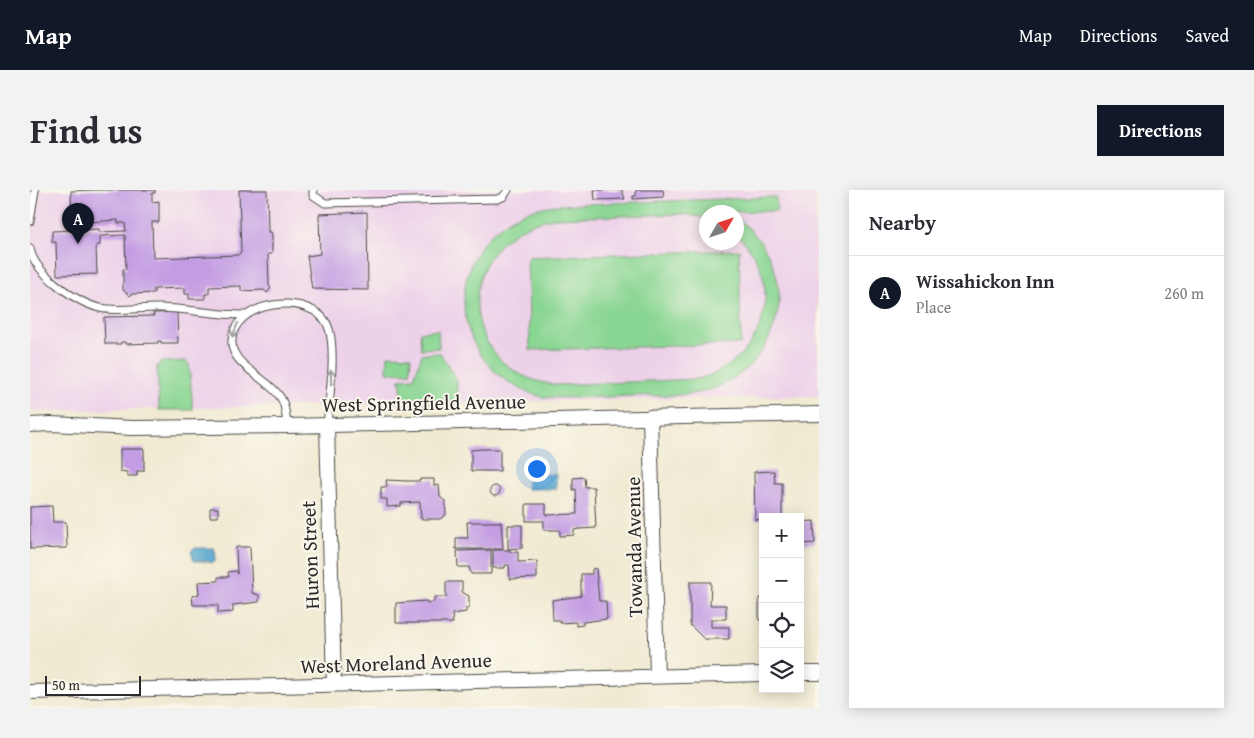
<!DOCTYPE html>
<meta charset="utf-8">
<style>
:root{--surface:#fff;--page:#f2f2f3;--text:#2b2b33;--muted:#7c7c81;--line:#e1e1e2;--accent:#111827}
body{margin:0;font-family:"Gentium Book Plus",serif;background:var(--page);color:var(--text)}
.controls{position:absolute;right:15px;bottom:15px;display:grid;overflow:hidden;border-radius:0px;box-shadow:0 2px 12px #0003}
.controls button{width:45px;height:45px;display:grid;place-items:center;padding:0;border:0;border-bottom:1px solid var(--line);background:var(--surface);color:var(--text);font:25px sans-serif}
.compass{position:absolute;left:669px;top:15px;width:45px;height:45px;border-radius:50%;background:var(--surface);box-shadow:0 2px 12px #0003;rotate:51deg}
.scale{position:absolute;left:15px;bottom:12px;width:96px;box-sizing:border-box;padding-left:5px;border:2px solid #2b2b2b;border-top:0;font-size:14px;line-height:18px;white-space:nowrap;color:#2b2b2b;-webkit-text-stroke:4px #fbf7ec;paint-order:stroke}
.you{position:absolute;left:506px;top:278px;width:18px;height:18px;margin:-12px;border:4px solid #fff;border-radius:50%;background:#1a73e8;box-shadow:0 0 0 8px #1a73e833}
.badge{display:grid;place-items:center;width:32px;height:32px;border-radius:50%;background:var(--accent);color:#fff;font-size:16px;font-weight:700}
.pin{position:absolute;translate:-50% -41px;filter:drop-shadow(0 1px 2px #0008)}
.pin::after{content:'';position:absolute;top:26px;width:18px;height:15px;background:inherit;clip-path:polygon(0 0,100% 0,50% 100%)}
.list{margin:0;padding:0;list-style:none}
h2{display:flex;justify-content:space-between;align-items:center;height:65px;margin:0;padding:0 20px;font-size:21px}
h2 small{font-size:16px;font-weight:400;color:var(--muted)}
.list li{display:grid;grid-template-columns:32px 1fr auto;gap:15px;align-items:center;box-sizing:border-box;height:75px;padding:0 20px;border-top:1px solid var(--line)}
.list b{display:block;font-size:19px;white-space:nowrap}
.list p{margin:0;font-size:16px;white-space:nowrap;color:var(--muted)}
.list em{font-size:16px;font-style:normal;color:var(--muted)}
.icon{flex:none;width:28px;height:28px;fill:none;stroke:currentColor;stroke-width:2;stroke-linecap:round;stroke-linejoin:round}
.map{position:relative;flex:none;width:789px;height:518px;overflow:hidden;border-radius:0px}
header{display:flex;align-items:center;gap:30px;box-sizing:border-box;height:70px;padding:0 25px;background:var(--accent);color:#fff}
header strong{font-size:24px}
nav{display:flex;gap:28px;margin-inline-start:auto;font-size:18px}
.intro{display:flex;align-items:center;justify-content:space-between;box-sizing:border-box;height:120px;padding:0 30px}
h1{margin:0;font-size:35px}
.button{padding:12px 22px;border-radius:0px;background:var(--accent);color:#fff;font-size:18px;font-weight:700}
main{display:flex;gap:30px;padding:0 30px}
aside{flex:1;background:var(--surface);border-radius:0px;box-shadow:0 2px 12px #0003}
.map>svg:first-child{display:block}
.built{fill:#edd1e9;fill-rule:evenodd}
.green{fill:#8ad693;stroke:#5a805f}
.water{fill:#53a5ce;stroke:#3f687c}
.building{fill:#c39ce3}
.lines{fill:none;stroke-linecap:round;stroke-linejoin:round}
.lane-casing{stroke:#494844;stroke-width:9}
.street-casing{stroke:#494844;stroke-width:16}
.lane{stroke:#fff;stroke-width:7}
.street{stroke:#fff;stroke-width:14}
.oneway{stroke:#a0a0a0}
.labels{text-anchor:middle;stroke-width:4;stroke-linejoin:round;paint-order:stroke}
.street-label{font-size:20px;fill:#2b2b2b;stroke:#fbf7ec}
</style>
<header>
<strong>Map</strong>
<nav><a>Map</a><a>Directions</a><a>Saved</a></nav>
</header>
<div class="intro"><h1>Find us</h1><a class="button">Directions</a></div>
<main>
<div class="map">
<svg width="789" height="518" viewBox="0 0 789 518">
<rect width="100%" height="100%" fill="#fbf7ec"/>
<filter id="ink" filterUnits="userSpaceOnUse"><feTurbulence type="fractalNoise" baseFrequency=".02" numOctaves="2"/><feDisplacementMap in="SourceGraphic" scale="10" xChannelSelector="R" yChannelSelector="G"/><feConvolveMatrix kernelMatrix="1 2 1 2 8 2 1 2 1" color-interpolation-filters="sRGB"/></filter>
<filter id="wash" filterUnits="userSpaceOnUse"><feTurbulence type="fractalNoise" baseFrequency=".0096" numOctaves="4" result="noise"/><feDisplacementMap in="SourceGraphic" scale="20" xChannelSelector="R" yChannelSelector="G"/><feGaussianBlur stdDeviation="1.12" result="paint"/><feColorMatrix in="noise" values="0 0 0 0 0 0 0 0 0 0 0 0 0 0 0 0 0 1.4 0 .05"/><feComposite in="paint" operator="in"/></filter>
<g filter="url(#wash)">
<rect width="100%" height="100%" fill="#f0ead2"/>
<!-- built -->
<path class="built" d="M0 0H785L789 206 0 221ZM676 22H706V52H676Z"/>
<!-- green -->
<path class="green" d="M746 7 747 21 676 22V28L652 24 524 28C418 46 423 185 528 195L668 189C735 172 759 92 707 45V28C733 48 751 79 749 113 745 156 714 192 672 202 649 207 623 205 600 206 571 207 542 209 512 207 401 176 411 27 526 15Z
M709 60 711 154 500 160 497 67Z
M408 140 409 158 391 159 390 142Z
M410 163 427 190V212L373 214 370 189 384 188 392 164Z
M358 165 381 166 380 183 357 182Z
M156 171 159 174 163 220H129L127 176 131 172Z"/>
<!-- water -->
<path class="water" d="M526 284V299H497V285Z
M164 358H184L186 365 185 371 180 373 178 371H164L161 361Z"/>
<g id="blocks">
<!-- building -->
<path class="building" d="M65 0H125V3H122V12L129 11V32H122L123 68 208 65 211 62 209 0H237L238 42H241L242 45V64H238L239 96 241 98 237 103 234 100 211 101V96L179 97V104H175V109H159V104H155V98L124 99V103L102 104 100 106 93 100V79H96L95 45 70 46V55H66L67 84 27 85 26 52H22V41L69 39V42L96 41 95 33H88V30L42 33 41 1Z
M564 0H592L595 9 565 10Z
M606 0H633L634 7 603 9V6H606Z
M337 22 338 100 282 99 277 66 290 64 289 24Z
M147 122 148 153H131V151H128V153L95 154V152H91V154H75L74 127 124 126 123 123Z
M90 259H114V281H107V286H97V282L90 281Z
M452 259H470V281H441V260Z
M744 281 745 293H752V327H733V329L725 330 724 282Z
M554 287 555 297H564L566 338 549 339 544 340V345L530 346V340H514V331H496V314H516V325L547 324 546 299 543 300V288Z
M390 289H404V296L409 295 410 307 415 311 416 325 410 329H391L390 312 371 313V316L357 317V309H351V297H357L356 290 377 291H390Z
M460 301a5 5 0 1 1 10 0a5 5 0 1 1-10 0Z
M22 316 23 332H36L37 358 0 359V317Z
M180 318H188V327H180Z
M784 331 785 353 770 354V332Z
M437 332H471L473 359H426V348H438Z
M478 335H492V358L478 359Z
M206 357H220L222 403 229 405V412L203 415V422L188 423V415H163L162 406 169 404 168 392 188 391V387H199L198 382 206 381 207 384Z
M461 360V384H441L439 377H428L427 361Z
M463 360H480V362H488V372L507 371V388L480 389 479 375H475V378H463Z
M566 378 569 411H576L577 429 553 432V435L546 436V432L530 433V430H523L522 410 551 406V384H562V379Z
M416 392H432V402L439 406V418H436V422L422 424 423 433H366V413L397 411V413L404 412V407H416Z
M660 392H681L680 415H696V429H681V437H699V449H674L660 435Z
M729 408H733V430H729Z"/>
</g>
</g>
<g filter="url(#ink)">
<use href="#blocks" fill-opacity="0" stroke="#494844" stroke-width="1"/>
<g class="lines">
<defs>
<path id="lane" d="M283 0V5L295 13 467 9 473 7 478 0
M0 31 5 0
M0 58C3 82 47 113 70 118 90 122 111 117 131 118 159 119 187 125 215 125
M257 236C256 227 256 218 252 210 242 190 203 177 202 154 199 110 283 100 298 136 307 158 299 211 297 235"/>
<path id="street" d="M620 227 627 486
M0 235 21 234 103 238 257 236 789 224
M297 235 304 495
M770 483H789
M0 502 733 484"/>
</defs>
<!-- lane casing -->
<use href="#lane" class="lane-casing"/>
<!-- street casing -->
<use href="#street" class="street-casing"/>
<!-- lane -->
<use href="#lane" class="lane"/>
<!-- street -->
<use href="#street" class="street"/>
</g>
<!-- one-way arrows -->
<defs><path id="oneway-shaft" d="M-6 0H5M1.5-3L5.5 0L1.5 3" fill="none" stroke-width="1.6" stroke-linecap="round" stroke-linejoin="round" transform="scale(1.25)"/></defs>
<g class="oneway">
<use href="#oneway-shaft" transform="translate(205 140) rotate(112)"/>
<use href="#oneway-shaft" transform="translate(301 187) rotate(-90)"/>
</g>
</g>
<g class="labels">
<!-- street labels -->
<g class="street-label">
<text transform="translate(394 213) rotate(-1)" y="7">West Springfield Avenue</text>
<text transform="translate(604 357) rotate(-91)" y="7">Towanda Avenue</text>
<text transform="translate(280 365) rotate(-92)" y="7">Huron Street</text>
<text transform="translate(366 473) rotate(-2)" y="7">West Moreland Avenue</text>
</g>
</g>
</svg>
<div class="controls">
<button>+</button>
<button>−</button>
<button><svg class="icon" aria-label="locate" viewBox="0 0 24 24"><circle cx="12" cy="12" r="6"/><path d="M12 2v4M12 18v4M2 12h4M18 12h4"/></svg></button>
<button><svg class="icon" aria-label="layers" viewBox="0 0 24 24"><path d="M12 4l9 5-9 5-9-5zM3 14l9 5 9-5"/></svg></button>
</div>
<svg class="compass" viewBox="-18 -18 36 36"><path d="M0-13l5 13h-10z" fill="#e53935"/><path d="M0 13l5-13h-10z" fill="#7c7c81"/></svg>
<div class="scale">50 m</div>
<div class="you"></div>
<div class="pin badge" style="left:48px;top:54px">A</div>
</div>
<aside>
<h2>Nearby<small></small></h2>
<ul class="list">
<li><span class="badge">A</span><div><b>Wissahickon Inn</b><p>Place</p></div><em>260 m</em></li>
</ul>
</aside>
</main>
